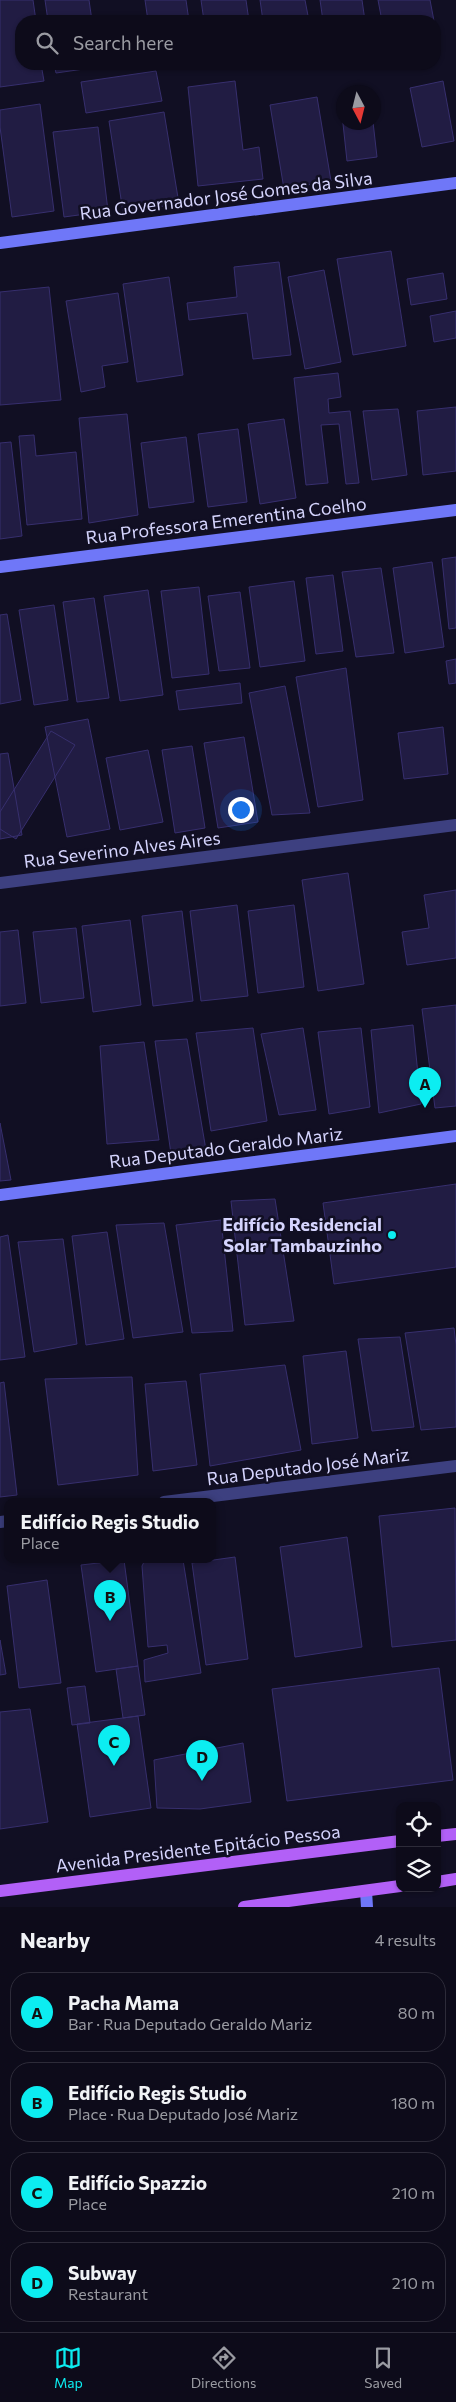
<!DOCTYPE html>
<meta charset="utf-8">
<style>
:root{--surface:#0d0b1a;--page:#161423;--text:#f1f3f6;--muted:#9a9ba2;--line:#2d2b39;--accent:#0cedf1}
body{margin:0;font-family:Commissioner,sans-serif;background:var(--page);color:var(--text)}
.controls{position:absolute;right:15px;bottom:15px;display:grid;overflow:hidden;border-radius:10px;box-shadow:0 1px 4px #0004}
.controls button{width:45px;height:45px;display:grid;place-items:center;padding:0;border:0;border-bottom:1px solid var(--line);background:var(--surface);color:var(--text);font:25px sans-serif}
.compass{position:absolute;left:336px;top:85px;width:45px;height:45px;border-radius:50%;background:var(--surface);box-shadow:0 1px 4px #0004;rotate:173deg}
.you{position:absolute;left:240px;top:809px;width:18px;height:18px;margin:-12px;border:4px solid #fff;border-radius:50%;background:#1a73e8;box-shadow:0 0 0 8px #1a73e833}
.badge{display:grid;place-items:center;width:32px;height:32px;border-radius:50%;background:var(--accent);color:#111;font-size:16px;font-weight:700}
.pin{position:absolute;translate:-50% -41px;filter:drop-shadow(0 1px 2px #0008)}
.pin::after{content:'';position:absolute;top:26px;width:18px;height:15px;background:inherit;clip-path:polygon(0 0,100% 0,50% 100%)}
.popup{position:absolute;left:4px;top:1498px;width:212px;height:65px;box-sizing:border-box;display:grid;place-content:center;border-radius:10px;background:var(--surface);filter:drop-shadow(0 1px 4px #0005);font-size:16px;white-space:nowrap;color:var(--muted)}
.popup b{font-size:19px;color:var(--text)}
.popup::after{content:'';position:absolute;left:50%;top:100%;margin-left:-10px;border:10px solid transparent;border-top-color:var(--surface)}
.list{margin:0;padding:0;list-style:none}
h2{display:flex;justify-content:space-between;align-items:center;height:65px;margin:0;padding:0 20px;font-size:21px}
h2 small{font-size:16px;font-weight:400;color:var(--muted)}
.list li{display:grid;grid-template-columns:32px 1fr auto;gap:15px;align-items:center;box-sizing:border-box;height:80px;margin:0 10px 10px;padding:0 10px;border:1px solid var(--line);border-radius:20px}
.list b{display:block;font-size:19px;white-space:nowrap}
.list p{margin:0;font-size:16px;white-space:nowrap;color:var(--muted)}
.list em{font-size:16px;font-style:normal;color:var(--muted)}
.icon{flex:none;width:28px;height:28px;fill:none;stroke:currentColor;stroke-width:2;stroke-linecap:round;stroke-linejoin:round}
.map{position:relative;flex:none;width:456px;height:1907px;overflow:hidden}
.search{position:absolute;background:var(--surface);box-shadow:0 1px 4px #0004;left:15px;right:15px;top:15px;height:55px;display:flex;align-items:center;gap:12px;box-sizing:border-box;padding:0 18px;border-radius:20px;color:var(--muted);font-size:19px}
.sheet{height:425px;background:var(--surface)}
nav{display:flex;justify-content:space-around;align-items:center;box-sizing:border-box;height:70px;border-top:1px solid var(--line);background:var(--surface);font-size:14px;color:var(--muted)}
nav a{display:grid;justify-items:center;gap:2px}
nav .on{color:var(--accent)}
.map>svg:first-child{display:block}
.building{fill:#211c43;stroke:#372f6e}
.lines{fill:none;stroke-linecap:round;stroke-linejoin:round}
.street{stroke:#3d4080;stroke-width:12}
.secondary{stroke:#6f77f8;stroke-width:12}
.primary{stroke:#b260f7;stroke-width:12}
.poi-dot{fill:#0cedf1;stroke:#110f23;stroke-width:2}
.labels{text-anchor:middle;stroke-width:5;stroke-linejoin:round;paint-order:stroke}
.street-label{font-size:18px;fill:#d5d4fd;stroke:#110f23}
.poi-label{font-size:18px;font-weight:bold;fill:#d5d4fd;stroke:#110f23;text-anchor:end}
</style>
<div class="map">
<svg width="456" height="1907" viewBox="0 0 456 1907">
<rect width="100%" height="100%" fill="#110f23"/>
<!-- building -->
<path class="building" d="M0 0H33L36 21H21V64H41L44 81 0 87Z
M45 0H89L92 21H48Z
M145 0H186L189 21H148Z
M201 0H246L249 21H204Z
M260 0H305L309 21H263Z
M320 0H362L365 21H323Z
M378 0H430L434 21H382Z
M54 64H98V67L56 73Z
M156 71 162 101 86 113 81 82Z
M235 81 243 150 259 147 263 179 198 186 188 87Z
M443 81 454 141 422 147 410 88Z
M317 97 331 181 284 189 270 105Z
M40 104 54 211 12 217 0 127V110Z
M341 105H344V122H373L377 157 347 161Z
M164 112 179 204 123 212 109 121Z
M98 127 108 211 64 217 53 132Z
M391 251 406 346 353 355 337 259Z
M279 262 291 355 253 359 247 313 189 320 187 303 237 297 234 267Z
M324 270 341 362 305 369 288 277Z
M443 273 447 299 411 305 407 279Z
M169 277 183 375 137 382 123 284Z
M49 287 61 400 0 405V292Z
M118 293 128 362 102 366 105 387 81 392 66 301Z
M456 311V338L434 342 430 316Z
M338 373 341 397 328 399 329 413 350 411 359 483 346 484 339 424 321 425 328 483 306 485 294 378Z
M456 407V471L423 475 417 411Z
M398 409 407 475 372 480 363 411Z
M127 414 138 515 89 523 79 418Z
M284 419 296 498 260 504 248 424Z
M238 429 247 502 208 507 198 434Z
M34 435 36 456 76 452 82 519 27 525 19 436Z
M186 437 194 502 149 508 141 443Z
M11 442 22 536 0 539V443Z
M456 557V628L449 629 442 559Z
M432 562 444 647 405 653 393 568Z
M381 568 394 653 356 657 342 572Z
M333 575 343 651 316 654 306 578Z
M294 581 305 661 260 667 249 587Z
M199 587 209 674 172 678 161 591Z
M148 590 163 695 120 701 104 596Z
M240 592 250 668 219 671 208 596Z
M94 598 109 698 77 702 63 602Z
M54 605 68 700 34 705 19 610Z
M7 614 21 700 0 704V615Z
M456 659V683L449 684 446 661Z
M346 668 363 800 318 807 296 677Z
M240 683 242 703 179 710 176 691Z
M285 686 310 813 272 815 249 693Z
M88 719 110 829 67 837 45 727Z
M443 727 448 774 404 779 398 733Z
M51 731 75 745 16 839 0 829V812Z
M244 737 258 822 218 828 204 743Z
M192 746 205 828 175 833 162 750Z
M148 750 163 822 120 830 106 758Z
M8 753 22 835 0 839V754Z
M348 873 364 984 318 991 302 880Z
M456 890V958L407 965 402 932 429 928 424 895Z
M237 905 248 996 201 1001 190 911Z
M294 905 304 987 258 993 248 911Z
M182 911 193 1001 153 1006 142 916Z
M130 920 141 1005 93 1012 82 926Z
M76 928 84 998 41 1003 33 932Z
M18 930 26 1003 0 1006V932Z
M456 1005V1106L435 1108 422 1009Z
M413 1025 421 1104 379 1113 371 1030Z
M253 1028 267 1121 211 1131 196 1033Z
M303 1028 316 1110 279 1115 261 1034Z
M361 1028 370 1107 329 1114 318 1032Z
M187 1039 206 1150 171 1154 155 1041Z
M144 1042 159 1140 107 1144 100 1046Z
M0 1123 11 1180 0 1181Z
M456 1184V1267L334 1284 323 1203Z
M275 1199 294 1321 245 1325 231 1201Z
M221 1220 233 1331 192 1333 176 1225Z
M164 1223 183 1332 133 1338 116 1225Z
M107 1232 124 1339 86 1345 72 1236Z
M8 1235 25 1357 0 1360V1237Z
M63 1239 77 1344 34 1352 18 1242Z
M454 1328 456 1345V1427L421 1430 405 1333Z
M400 1337 414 1427 372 1431 358 1339Z
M346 1351 358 1438 312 1444 303 1356Z
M285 1365 301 1450 210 1466 200 1374Z
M132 1377 138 1475 58 1485 45 1379Z
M186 1381 197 1465 153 1471 145 1384Z
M4 1382 17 1495 0 1497V1383Z
M455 1508 456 1640 392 1647 379 1516Z
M347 1537 362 1647 295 1657 280 1547Z
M235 1557 248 1659 206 1665 192 1563Z
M124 1560 138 1666 96 1672 81 1565Z
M145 1560H183L201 1673 145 1682 144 1660 168 1653 167 1645 148 1647 142 1566Z
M47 1580 61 1683 19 1688 7 1586Z
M0 1640 6 1674 0 1675Z
M138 1666 145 1715 123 1718 116 1669Z
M439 1668 453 1780 287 1801 272 1689Z
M85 1686 90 1723 72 1725 67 1688Z
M30 1709 48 1822 0 1829V1712Z
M138 1716 151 1808 90 1817 77 1724Z
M243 1743 251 1802 200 1809 157 1808 154 1760Z"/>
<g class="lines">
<!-- street -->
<path class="street" d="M0 883 456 825
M164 1502 456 1466
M0 1522 8 1521"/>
<!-- secondary -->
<path class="secondary" d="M0 243 456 183
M0 567 456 510
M0 1195 456 1136
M366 1891 367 1907"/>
<!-- primary -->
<path class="primary" d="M437 1836 456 1834
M437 1882 456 1879
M0 1891 400 1841
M244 1907 400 1886"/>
</g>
<!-- markers -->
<circle class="poi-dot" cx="392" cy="1235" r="5"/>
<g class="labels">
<!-- street labels -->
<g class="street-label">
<text transform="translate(226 196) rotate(-7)" y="6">Rua Governador José Gomes da Silva</text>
<text transform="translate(226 521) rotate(-7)" y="6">Rua Professora Emerentina Coelho</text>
<text transform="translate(122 850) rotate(-7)" y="6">Rua Severino Alves Aires</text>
<text transform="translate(226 1148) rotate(-7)" y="6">Rua Deputado Geraldo Mariz</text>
<text transform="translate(308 1467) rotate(-7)" y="6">Rua Deputado José Mariz</text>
<text transform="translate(198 1849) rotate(-7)" y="6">Avenida Presidente Epitácio Pessoa</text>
</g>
<!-- poi labels -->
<g class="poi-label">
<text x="382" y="1231">Edifício Residencial<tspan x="382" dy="21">Solar Tambauzinho</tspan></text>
</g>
</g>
</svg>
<div class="controls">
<button><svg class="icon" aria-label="locate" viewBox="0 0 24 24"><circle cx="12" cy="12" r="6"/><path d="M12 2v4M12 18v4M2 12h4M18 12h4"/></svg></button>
<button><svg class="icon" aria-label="layers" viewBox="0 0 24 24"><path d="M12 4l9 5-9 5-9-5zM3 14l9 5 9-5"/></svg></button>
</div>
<svg class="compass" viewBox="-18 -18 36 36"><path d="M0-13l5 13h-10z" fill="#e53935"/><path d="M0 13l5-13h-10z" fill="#9a9ba2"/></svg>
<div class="you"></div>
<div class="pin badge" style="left:425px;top:1108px">A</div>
<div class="pin badge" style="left:110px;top:1621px">B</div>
<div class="popup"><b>Edifício Regis Studio</b>Place</div>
<div class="pin badge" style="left:114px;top:1766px">C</div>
<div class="pin badge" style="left:202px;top:1781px">D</div>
<div class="search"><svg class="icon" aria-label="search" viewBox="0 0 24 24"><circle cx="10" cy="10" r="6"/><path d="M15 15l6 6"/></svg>Search here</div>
</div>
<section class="sheet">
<h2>Nearby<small>4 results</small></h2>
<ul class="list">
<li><span class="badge">A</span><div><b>Pacha Mama</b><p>Bar · Rua Deputado Geraldo Mariz</p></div><em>80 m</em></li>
<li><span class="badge">B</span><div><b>Edifício Regis Studio</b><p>Place · Rua Deputado José Mariz</p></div><em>180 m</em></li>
<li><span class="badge">C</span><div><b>Edifício Spazzio</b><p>Place</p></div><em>210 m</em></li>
<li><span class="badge">D</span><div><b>Subway</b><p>Restaurant</p></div><em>210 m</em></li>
</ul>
</section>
<nav>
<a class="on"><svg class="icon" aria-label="map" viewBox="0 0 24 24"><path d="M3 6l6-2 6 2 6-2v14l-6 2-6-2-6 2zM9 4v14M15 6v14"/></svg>Map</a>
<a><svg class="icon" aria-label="directions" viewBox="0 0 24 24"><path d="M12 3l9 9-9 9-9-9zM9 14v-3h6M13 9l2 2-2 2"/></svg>Directions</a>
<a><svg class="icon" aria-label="saved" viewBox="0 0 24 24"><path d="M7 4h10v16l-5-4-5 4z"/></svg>Saved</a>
</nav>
